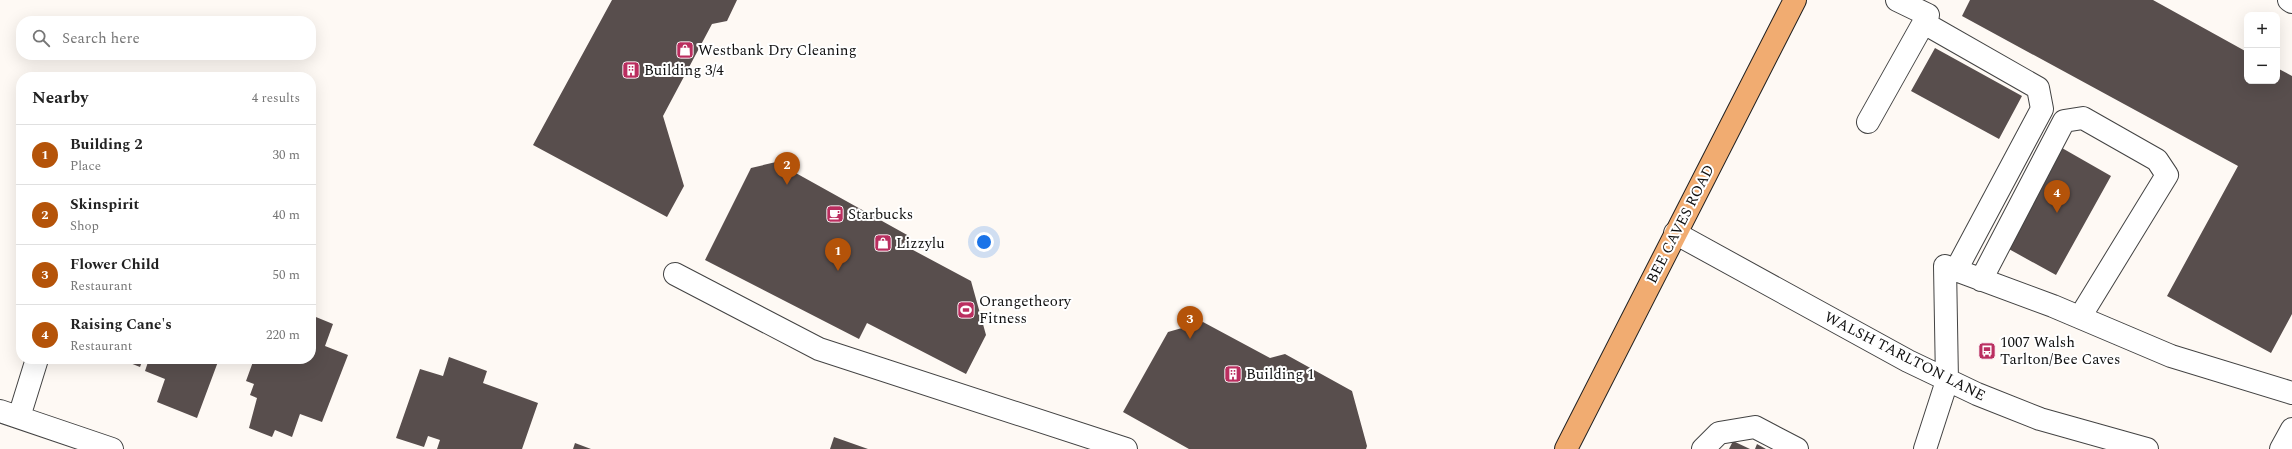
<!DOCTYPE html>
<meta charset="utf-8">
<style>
:root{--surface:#fff;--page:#f2f2f2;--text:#222;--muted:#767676;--line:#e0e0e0;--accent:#b45309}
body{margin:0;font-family:Spectral,serif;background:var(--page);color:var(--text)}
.controls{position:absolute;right:12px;top:12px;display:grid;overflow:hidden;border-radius:8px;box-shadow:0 4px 16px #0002}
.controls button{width:36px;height:36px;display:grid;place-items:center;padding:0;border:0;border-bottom:1px solid var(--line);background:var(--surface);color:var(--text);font:20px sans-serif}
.you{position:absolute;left:984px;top:242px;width:14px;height:14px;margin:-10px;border:3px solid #fff;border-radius:50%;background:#1a73e8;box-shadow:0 0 0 6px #1a73e833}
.badge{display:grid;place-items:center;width:26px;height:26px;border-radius:50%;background:var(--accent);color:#fff;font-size:13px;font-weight:700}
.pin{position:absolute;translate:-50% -33px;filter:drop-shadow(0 1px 2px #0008)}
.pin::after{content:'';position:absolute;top:21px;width:14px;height:12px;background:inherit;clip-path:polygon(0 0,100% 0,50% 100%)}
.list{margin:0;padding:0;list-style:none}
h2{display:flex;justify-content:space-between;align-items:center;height:52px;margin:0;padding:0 16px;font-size:17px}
h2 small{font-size:13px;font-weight:400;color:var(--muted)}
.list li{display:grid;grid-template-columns:26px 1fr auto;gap:12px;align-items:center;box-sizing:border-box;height:60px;padding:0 16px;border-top:1px solid var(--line)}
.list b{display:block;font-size:15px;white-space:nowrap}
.list p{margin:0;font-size:13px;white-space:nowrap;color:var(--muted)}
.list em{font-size:13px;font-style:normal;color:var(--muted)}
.icon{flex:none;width:22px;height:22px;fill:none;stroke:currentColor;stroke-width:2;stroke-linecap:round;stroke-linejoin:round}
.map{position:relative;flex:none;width:2292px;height:449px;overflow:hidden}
.search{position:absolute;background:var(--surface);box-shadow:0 4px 16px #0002;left:16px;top:16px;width:300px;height:44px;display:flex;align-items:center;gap:10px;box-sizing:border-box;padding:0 14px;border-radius:16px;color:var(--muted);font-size:15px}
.panel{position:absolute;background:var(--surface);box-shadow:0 4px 16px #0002;left:16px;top:72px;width:300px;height:292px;border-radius:16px}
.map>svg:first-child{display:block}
.building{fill:#584e4d}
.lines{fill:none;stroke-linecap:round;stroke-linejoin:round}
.minor-casing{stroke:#434343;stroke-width:24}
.major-casing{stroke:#212121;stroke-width:24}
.minor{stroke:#fff;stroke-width:22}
.major{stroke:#f1ac71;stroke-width:22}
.labels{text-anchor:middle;stroke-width:4;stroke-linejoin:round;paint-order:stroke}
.poi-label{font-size:15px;fill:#101010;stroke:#fff;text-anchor:start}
.street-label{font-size:15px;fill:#101010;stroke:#fff}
</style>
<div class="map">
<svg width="2292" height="449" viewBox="0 0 2292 449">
<rect width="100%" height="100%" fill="#fef9f4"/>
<!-- building -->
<path class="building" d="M612 0H737L727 21 712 24 663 116 684 186 667 217 533 145Z
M1970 0H2153L2247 52V81H2277V68L2292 76V314L2271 353 2167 296 2238 166 1962 16Z
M1935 48 2022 96 1999 139 1911 91Z
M2062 148 2111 176 2056 275 2007 248Z
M776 162 909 236 913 250 971 281 986 335 966 374 867 323 859 339 705 260 751 168Z
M311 315 333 324 325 346 348 355 322 422 300 414 292 437 275 430 272 437 249 428 257 398 250 395 254 384 246 381 254 359H311Z
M1203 322 1270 358 1285 354 1352 391 1367 446 1366 449H1189L1123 412 1168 332Z
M449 357 487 371 483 383 538 403 522 449H437L440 440 428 436 424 447 396 438 420 369 443 376Z
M120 359H143L140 367Z
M149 359H219L197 418 157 402 165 379 145 371Z
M834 437 868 449H830Z
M1733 441 1750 449H1729Z
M575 443 591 449H573Z
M1757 444 1766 449H1755Z"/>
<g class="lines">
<defs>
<path id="minor" d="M2289 0 2292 2
M1924 23 2038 88 2042 109 1956 270
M1868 122 1928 15 1897 0
M1675 233 1908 361 1977 394 2040 419 2147 449
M675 274 819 349 1126 449
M1981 280 2064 121 2083 118 2157 160 2167 175 2080 317
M0 411 112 449
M19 417 37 359
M1703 449 1719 433 1755 427 1797 449
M1925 449 1947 381 1945 266 2053 306 2171 356 2292 393
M2281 449 2292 429"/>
<path id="major" d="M1566 449 1795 0"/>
</defs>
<!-- minor casing -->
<use href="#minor" class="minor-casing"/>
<!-- major casing -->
<use href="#major" class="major-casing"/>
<!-- minor -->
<use href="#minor" class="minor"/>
<!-- major -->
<use href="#major" class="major"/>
</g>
<!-- icons -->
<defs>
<symbol id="shop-square" viewBox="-11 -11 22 22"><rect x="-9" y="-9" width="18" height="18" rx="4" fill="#ba2e5f" stroke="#fff"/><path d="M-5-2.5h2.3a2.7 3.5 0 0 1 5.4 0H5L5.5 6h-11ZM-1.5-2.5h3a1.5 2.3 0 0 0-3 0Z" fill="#fff"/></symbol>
<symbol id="building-square" viewBox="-11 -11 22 22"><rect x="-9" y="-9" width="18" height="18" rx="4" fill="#ba2e5f" stroke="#fff"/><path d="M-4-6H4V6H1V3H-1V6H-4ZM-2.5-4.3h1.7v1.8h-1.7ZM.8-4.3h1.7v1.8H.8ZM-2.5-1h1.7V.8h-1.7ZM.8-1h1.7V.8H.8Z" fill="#fff"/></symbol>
<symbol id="cafe-square" viewBox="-11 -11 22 22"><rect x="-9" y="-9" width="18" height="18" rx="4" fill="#ba2e5f" stroke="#fff"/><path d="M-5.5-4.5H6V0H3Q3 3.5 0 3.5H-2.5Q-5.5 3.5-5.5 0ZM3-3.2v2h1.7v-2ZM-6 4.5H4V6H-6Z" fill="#fff"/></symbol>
<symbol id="stadium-square" viewBox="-11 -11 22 22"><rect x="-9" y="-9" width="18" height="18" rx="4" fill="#ba2e5f" stroke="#fff"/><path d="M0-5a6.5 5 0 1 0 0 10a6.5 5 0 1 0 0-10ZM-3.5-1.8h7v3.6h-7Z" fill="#fff"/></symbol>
<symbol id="bus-square" viewBox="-11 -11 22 22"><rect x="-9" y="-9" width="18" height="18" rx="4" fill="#ba2e5f" stroke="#fff"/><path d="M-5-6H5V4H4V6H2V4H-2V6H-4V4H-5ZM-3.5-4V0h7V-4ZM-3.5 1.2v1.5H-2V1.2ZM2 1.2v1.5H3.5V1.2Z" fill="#fff"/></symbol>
</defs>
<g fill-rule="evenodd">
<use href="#shop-square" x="675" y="40" width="20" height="20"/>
<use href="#building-square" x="621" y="60" width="20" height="20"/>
<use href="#cafe-square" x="825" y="204" width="20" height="20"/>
<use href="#shop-square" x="873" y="233" width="20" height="20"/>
<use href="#stadium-square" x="956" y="300" width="20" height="20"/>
<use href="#bus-square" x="1977" y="341" width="20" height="20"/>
<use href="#building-square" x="1223" y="364" width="20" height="20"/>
</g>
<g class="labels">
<!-- poi labels -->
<g class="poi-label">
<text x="698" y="55">Westbank Dry Cleaning</text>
<text x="644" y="75">Building 3/4</text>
<text x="848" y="219">Starbucks</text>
<text x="896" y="248">Lizzylu</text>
<text x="979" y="306">Orangetheory<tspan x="979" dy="17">Fitness</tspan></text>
<text x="2000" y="347">1007 Walsh<tspan x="2000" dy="17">Tarlton/Bee Caves</tspan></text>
<text x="1246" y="379">Building 1</text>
</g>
<!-- street labels -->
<g class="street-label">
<text transform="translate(1680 224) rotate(-63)" y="5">BEE CAVES ROAD</text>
<text transform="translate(1905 356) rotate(27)" y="5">WALSH TARLTON LANE</text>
</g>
</g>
</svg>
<div class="controls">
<button>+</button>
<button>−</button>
</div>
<div class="you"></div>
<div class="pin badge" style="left:838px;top:271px">1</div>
<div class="pin badge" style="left:787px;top:185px">2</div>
<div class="pin badge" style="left:1190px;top:339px">3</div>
<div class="pin badge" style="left:2057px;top:213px">4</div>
<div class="search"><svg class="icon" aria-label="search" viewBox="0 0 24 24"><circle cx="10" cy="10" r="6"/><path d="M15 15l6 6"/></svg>Search here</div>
<section class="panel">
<h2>Nearby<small>4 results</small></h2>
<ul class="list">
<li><span class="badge">1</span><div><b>Building 2</b><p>Place</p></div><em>30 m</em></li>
<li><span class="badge">2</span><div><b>Skinspirit</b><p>Shop</p></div><em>40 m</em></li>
<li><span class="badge">3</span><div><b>Flower Child</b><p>Restaurant</p></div><em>50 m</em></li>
<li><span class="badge">4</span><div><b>Raising Cane's</b><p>Restaurant</p></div><em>220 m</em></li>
</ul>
</section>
</div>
